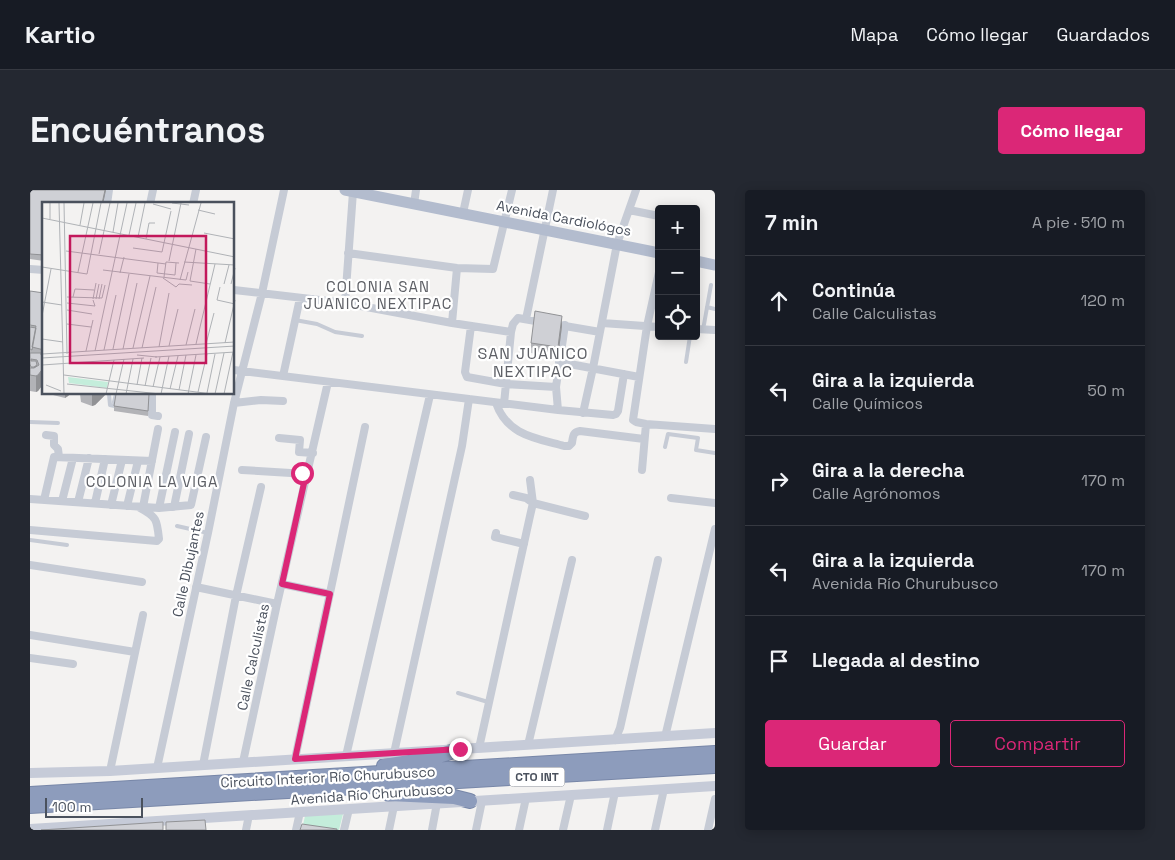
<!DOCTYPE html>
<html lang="es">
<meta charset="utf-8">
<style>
:root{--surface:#171b24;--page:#242831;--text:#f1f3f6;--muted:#9ea1a6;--line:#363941;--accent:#db2777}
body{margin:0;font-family:"Space Grotesk",sans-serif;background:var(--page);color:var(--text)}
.controls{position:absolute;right:15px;top:15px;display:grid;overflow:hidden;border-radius:5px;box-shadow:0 2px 12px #0003}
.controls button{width:45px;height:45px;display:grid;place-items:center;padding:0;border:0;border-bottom:1px solid var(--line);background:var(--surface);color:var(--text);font:25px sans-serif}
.scale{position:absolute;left:15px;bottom:12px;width:98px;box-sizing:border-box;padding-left:5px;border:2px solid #4a515d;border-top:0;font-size:14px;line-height:18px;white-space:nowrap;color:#4a515d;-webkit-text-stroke:4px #fff;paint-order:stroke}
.stop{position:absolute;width:15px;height:15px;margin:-11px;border:4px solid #db2777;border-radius:50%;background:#fff}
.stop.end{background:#db2777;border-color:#fff;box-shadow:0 1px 5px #0008}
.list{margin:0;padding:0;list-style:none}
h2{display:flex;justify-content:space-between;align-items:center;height:65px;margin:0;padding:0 20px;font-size:21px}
h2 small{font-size:16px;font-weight:400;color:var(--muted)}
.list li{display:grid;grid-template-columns:32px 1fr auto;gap:15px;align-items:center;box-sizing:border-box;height:90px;padding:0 20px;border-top:1px solid var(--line)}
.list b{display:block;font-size:19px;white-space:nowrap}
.list p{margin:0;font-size:16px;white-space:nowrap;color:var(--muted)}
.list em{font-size:16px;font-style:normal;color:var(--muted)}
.actions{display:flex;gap:10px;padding:15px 20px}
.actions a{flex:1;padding:11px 0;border:1px solid var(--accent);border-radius:5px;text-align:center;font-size:18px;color:var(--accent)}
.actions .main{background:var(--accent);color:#fff}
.icon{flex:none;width:28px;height:28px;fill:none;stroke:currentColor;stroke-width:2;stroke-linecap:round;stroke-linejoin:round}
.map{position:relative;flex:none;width:685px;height:640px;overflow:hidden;border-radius:5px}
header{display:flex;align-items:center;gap:30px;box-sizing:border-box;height:70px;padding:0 25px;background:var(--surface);border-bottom:1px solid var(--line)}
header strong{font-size:24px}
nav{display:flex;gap:28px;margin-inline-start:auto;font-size:18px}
.intro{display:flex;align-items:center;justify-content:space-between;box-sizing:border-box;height:120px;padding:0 30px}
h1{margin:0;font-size:35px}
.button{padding:12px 22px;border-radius:5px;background:var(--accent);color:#fff;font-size:18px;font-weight:700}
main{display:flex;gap:30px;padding:0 30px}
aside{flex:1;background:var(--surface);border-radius:5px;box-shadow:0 2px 12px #0003}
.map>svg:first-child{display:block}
.green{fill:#c4eddb}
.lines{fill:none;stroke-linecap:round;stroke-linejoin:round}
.highway-casing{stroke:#7887a8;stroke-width:16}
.lane{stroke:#c6cbd5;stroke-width:4}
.street{stroke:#c6cbd5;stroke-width:8}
.secondary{stroke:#c6cbd8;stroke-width:10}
.primary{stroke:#b3bcce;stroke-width:11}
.highway{stroke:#8d9cbc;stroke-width:14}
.lane-bridge{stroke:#c6cbd5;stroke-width:4}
.wall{fill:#b2b3b7}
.shaded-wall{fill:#919295}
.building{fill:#cfd0d5;stroke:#919295}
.route{stroke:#db2777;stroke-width:6}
.labels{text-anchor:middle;stroke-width:4.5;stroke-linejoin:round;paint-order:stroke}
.shield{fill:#fff;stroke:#80858e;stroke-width:1}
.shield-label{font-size:12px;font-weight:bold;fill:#4a515d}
.street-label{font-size:14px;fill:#4a515d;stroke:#fff}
.neighbourhood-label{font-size:15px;letter-spacing:1px;fill:#5e6066;stroke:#fff}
.quarter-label{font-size:16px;letter-spacing:1px;fill:#5e6066;stroke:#fff}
.inset-road{fill:none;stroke:#afb2b6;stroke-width:1}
.view{fill:#c2185b;fill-opacity:0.15;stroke:#c2185b;stroke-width:2.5}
.inset-edge{fill:none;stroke:#4a515d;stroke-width:2.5}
</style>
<header>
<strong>Kartio</strong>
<nav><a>Mapa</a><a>Cómo llegar</a><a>Guardados</a></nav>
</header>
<div class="intro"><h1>Encuéntranos</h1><a class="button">Cómo llegar</a></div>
<main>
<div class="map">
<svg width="685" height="640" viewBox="0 0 685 640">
<rect width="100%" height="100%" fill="#f3f2f1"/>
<!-- green -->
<path class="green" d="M313 624 309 640 272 639 275 626Z"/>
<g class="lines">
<defs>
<path id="highway" d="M354 576 399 569 430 559
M0 604 685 563
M359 604 424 607 440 611
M0 616 685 576"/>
</defs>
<!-- highway casing -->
<use href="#highway" class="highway-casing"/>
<!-- lane -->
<path class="lane" d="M677 117 685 119
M265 130 287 134 305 142 332 146
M673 140 681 95
M656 172 660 146
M85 215 84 212 86 204
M0 232 28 233
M635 257 638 244 668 248 666 260 685 263
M147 336 178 343
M0 350 37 355
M428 503 458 512"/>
<!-- street -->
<path class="street" d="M77 14 79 0
M120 14 123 0
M163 14 166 0
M384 14 386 0
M599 20 629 26
M433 23 438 0
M318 63 427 78 463 79 482 0
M0 79 14 80
M629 82 617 136 603 230 606 232 616 234 685 239
M204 100 315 113 422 133 481 142
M315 113 323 2
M496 129 523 0
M422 133 427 78
M572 133 629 137
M441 136 435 182 437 187 476 194 526 197
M666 139 685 140
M529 172 609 187
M204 180 528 220 583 225 586 224 588 221 594 184
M253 186 270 108
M122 204V225L128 226
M204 213 231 210 253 211
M466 213C477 245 505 248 534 256H539L542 253C543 246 543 242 550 241L614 249
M474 214 481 142 483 134 488 128 570 142
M528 220 526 197 535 135
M553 223 563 178 587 54 606 0
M16 245 24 246V255L28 259 29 267
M249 248 270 250 269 262 283 263
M212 280 277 284
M612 280 616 234
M483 305 496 308 503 313 555 326
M641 308 685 313
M0 309 129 318 161 315 176 247
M14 310 24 267 122 271
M32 311 43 268
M48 312 59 268
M65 313 75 269
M81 315 92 270
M97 316 108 271
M113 317 128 239
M144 317 159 244
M129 318 145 242
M0 340 127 351 129 349C127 330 127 327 110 318
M466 343 465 347 494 354
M0 375 112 392
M252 394 300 404
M166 397 247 414
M0 445 105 462
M0 468 43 474
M635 547 685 339
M585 550 590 538 628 370
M498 555 542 370
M449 558 500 326 503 313 500 290
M364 563 432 256 439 209
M316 566 400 205
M265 569 335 237
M213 572 247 414 298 192
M173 575 206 406 231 297
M127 578 178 343 204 213 232 103 254 0
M80 581 113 425
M216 640 219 625
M266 640 270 622
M314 640 319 619
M359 640 364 616
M402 640 407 613
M446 640 452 611
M489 640 496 608
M533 640 541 605
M577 640 585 602
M625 640 634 599
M678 640 685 609"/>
<!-- secondary -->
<path class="secondary" d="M0 583 80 581 685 543
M0 639 685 596"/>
<!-- primary -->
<path class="primary" d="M315 0 629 63
M666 71 685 75"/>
<!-- highway -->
<use href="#highway" class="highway"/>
<!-- lane-bridge -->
<path class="lane-bridge" d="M79 204 80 215 89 217"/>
</g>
<!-- wall -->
<path class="wall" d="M0 0H76L73 14H14V71L0 69Z
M0 101 14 103V193L8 201 6 202 0 201Z
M532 136 528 168 501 163V153Z
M23 204H40L38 206 35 208 23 205Z
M50 204H75V205L65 215 62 216 51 212Z
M119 204 118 226 84 221V216Z"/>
<!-- shaded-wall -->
<path class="shaded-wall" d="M75 0H76L73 14H72Z
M532 126V136L528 168V157Z
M7 175V186L14 177V193L8 201 6 202V186H4V177Z
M35 204H40L38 206 35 208Z
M62 204H75V205L65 215 62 216Z"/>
<!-- building -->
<path class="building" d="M0 0H75L72 14H14V65L0 64Z
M0 101 14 103V160L2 157 6 136 0 135Z
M505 121 532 126 528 157 501 153Z
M0 137 6 138 2 160 0 159Z
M0 163H11V165H13L14 177 8 185 6 186 0 185V178H4L9 175 7 170 1 169V171H6L7 175 4 177H1L0 174Z
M86 204H119L118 221 84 216Z
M175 630 176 640H136V632Z
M133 632V640H11Z
M272 634 307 639V640H270Z"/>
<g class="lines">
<!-- route -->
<path class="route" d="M272 283 276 284 252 394 300 404 265 569 430 559"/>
</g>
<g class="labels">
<!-- shield labels -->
<rect class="shield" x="479.5" y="577.5" width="55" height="19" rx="4"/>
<g class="shield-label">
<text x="507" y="591">CTO INT</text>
</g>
<!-- street labels -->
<g class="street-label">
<text transform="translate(534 28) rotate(11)" y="5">Avenida Cardiológos</text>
<text transform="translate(158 374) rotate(-78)" y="5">Calle Dibujantes</text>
<text transform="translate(223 467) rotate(-78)" y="5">Calle Calculistas</text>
<text transform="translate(298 587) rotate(-3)" y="5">Circuito Interior Río Churubusco</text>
<text transform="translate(342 604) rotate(-4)" y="5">Avenida Río Churubusco</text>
</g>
<!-- neighbourhood labels -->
<g class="neighbourhood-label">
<text x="348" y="102">COLONIA SAN<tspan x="348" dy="17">JUANICO NEXTIPAC</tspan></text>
<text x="122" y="297">COLONIA LA VIGA</text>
</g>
<!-- quarter labels -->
<g class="quarter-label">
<text x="503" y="169">SAN JUANICO<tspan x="503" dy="18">NEXTIPAC</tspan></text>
</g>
</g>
<!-- overview -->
<g transform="translate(12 12)">
<rect width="192" height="192" fill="#f3f2f1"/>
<path d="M26 175 66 180 65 186 27 181Z" fill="#c4eddb"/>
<path class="inset-road" d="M17 1 22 192M22 1 25 152M130 1 147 3M111 2 129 7M156 8 173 12M0 16 193 55M8 17V1M38 23 42 1M71 30 76 1M162 31 193 37M87 33 94 1M96 35 103 1M104 37 107 21H113M91 46 120 50 129 9M154 47 148 79 168 82M24 49 124 62M57 52 68 1M127 59 139 1M142 60 193 63M116 61 115 71 133 73 134 61M0 65 45 72 59 1M61 68 144 78 146 70M36 70 51 1M78 71 82 55M122 75 124 60 137 61M121 76 134 85 137 82 150 83M138 78 159 1M182 82 187 63M189 82 193 66M178 85 175 98 193 102M25 95 60 96 63 83M31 95 33 87 52 88M51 97 54 81M54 97 57 82M57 97 60 82M0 100 20 103M25 101 53 104 51 98M25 108 50 112M0 114 9 67M25 122 49 125M0 137 21 140M183 141 193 98M154 142 173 62M164 142 172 111M144 143 153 107M127 144 136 107M117 145 127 91M91 146 108 74M100 146 114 85M71 147 87 72M81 147 95 81M62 148 74 93M44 149 51 118M53 149 85 1M0 152 193 140M95 153 115 155M113 155 193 150M0 156 193 144M0 163 102 156M22 173 170 192M25 182 118 192M4 183 19 189M95 183 100 156M103 184 109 156M111 185 118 155M128 187 136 154M137 188 144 153M156 190 165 152M165 191 173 152M64 192 72 158M74 192 82 157M84 192 91 157M119 192 127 154M146 192 154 153M173 192 182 151M182 192 191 150"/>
<path class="view" d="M28 34H164V161H28Z"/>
<rect width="192" height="192" class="inset-edge"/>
</g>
</svg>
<div class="controls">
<button>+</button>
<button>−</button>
<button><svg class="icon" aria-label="locate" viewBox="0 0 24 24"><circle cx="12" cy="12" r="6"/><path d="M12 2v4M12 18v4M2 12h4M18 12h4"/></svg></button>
</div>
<div class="scale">100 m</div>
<div class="stop" style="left:272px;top:283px"></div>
<div class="stop end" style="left:430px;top:559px"></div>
</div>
<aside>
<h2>7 min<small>A pie · 510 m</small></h2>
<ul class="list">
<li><svg class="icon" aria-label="ahead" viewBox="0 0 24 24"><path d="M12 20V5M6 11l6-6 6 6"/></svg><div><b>Continúa</b><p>Calle Calculistas</p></div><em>120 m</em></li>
<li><svg class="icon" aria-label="left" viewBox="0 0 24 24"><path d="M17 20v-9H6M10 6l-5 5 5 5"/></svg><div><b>Gira a la izquierda</b><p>Calle Químicos</p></div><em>50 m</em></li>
<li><svg class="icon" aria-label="right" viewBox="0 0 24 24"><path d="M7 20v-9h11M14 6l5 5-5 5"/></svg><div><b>Gira a la derecha</b><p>Calle Agrónomos</p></div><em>170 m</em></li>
<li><svg class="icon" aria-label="left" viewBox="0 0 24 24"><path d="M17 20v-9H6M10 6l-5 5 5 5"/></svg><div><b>Gira a la izquierda</b><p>Avenida Río Churubusco</p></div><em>170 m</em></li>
<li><svg class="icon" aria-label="arrive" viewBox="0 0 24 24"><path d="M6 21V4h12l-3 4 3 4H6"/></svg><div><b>Llegada al destino</b></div></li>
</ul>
<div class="actions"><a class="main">Guardar</a><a>Compartir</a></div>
</aside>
</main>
